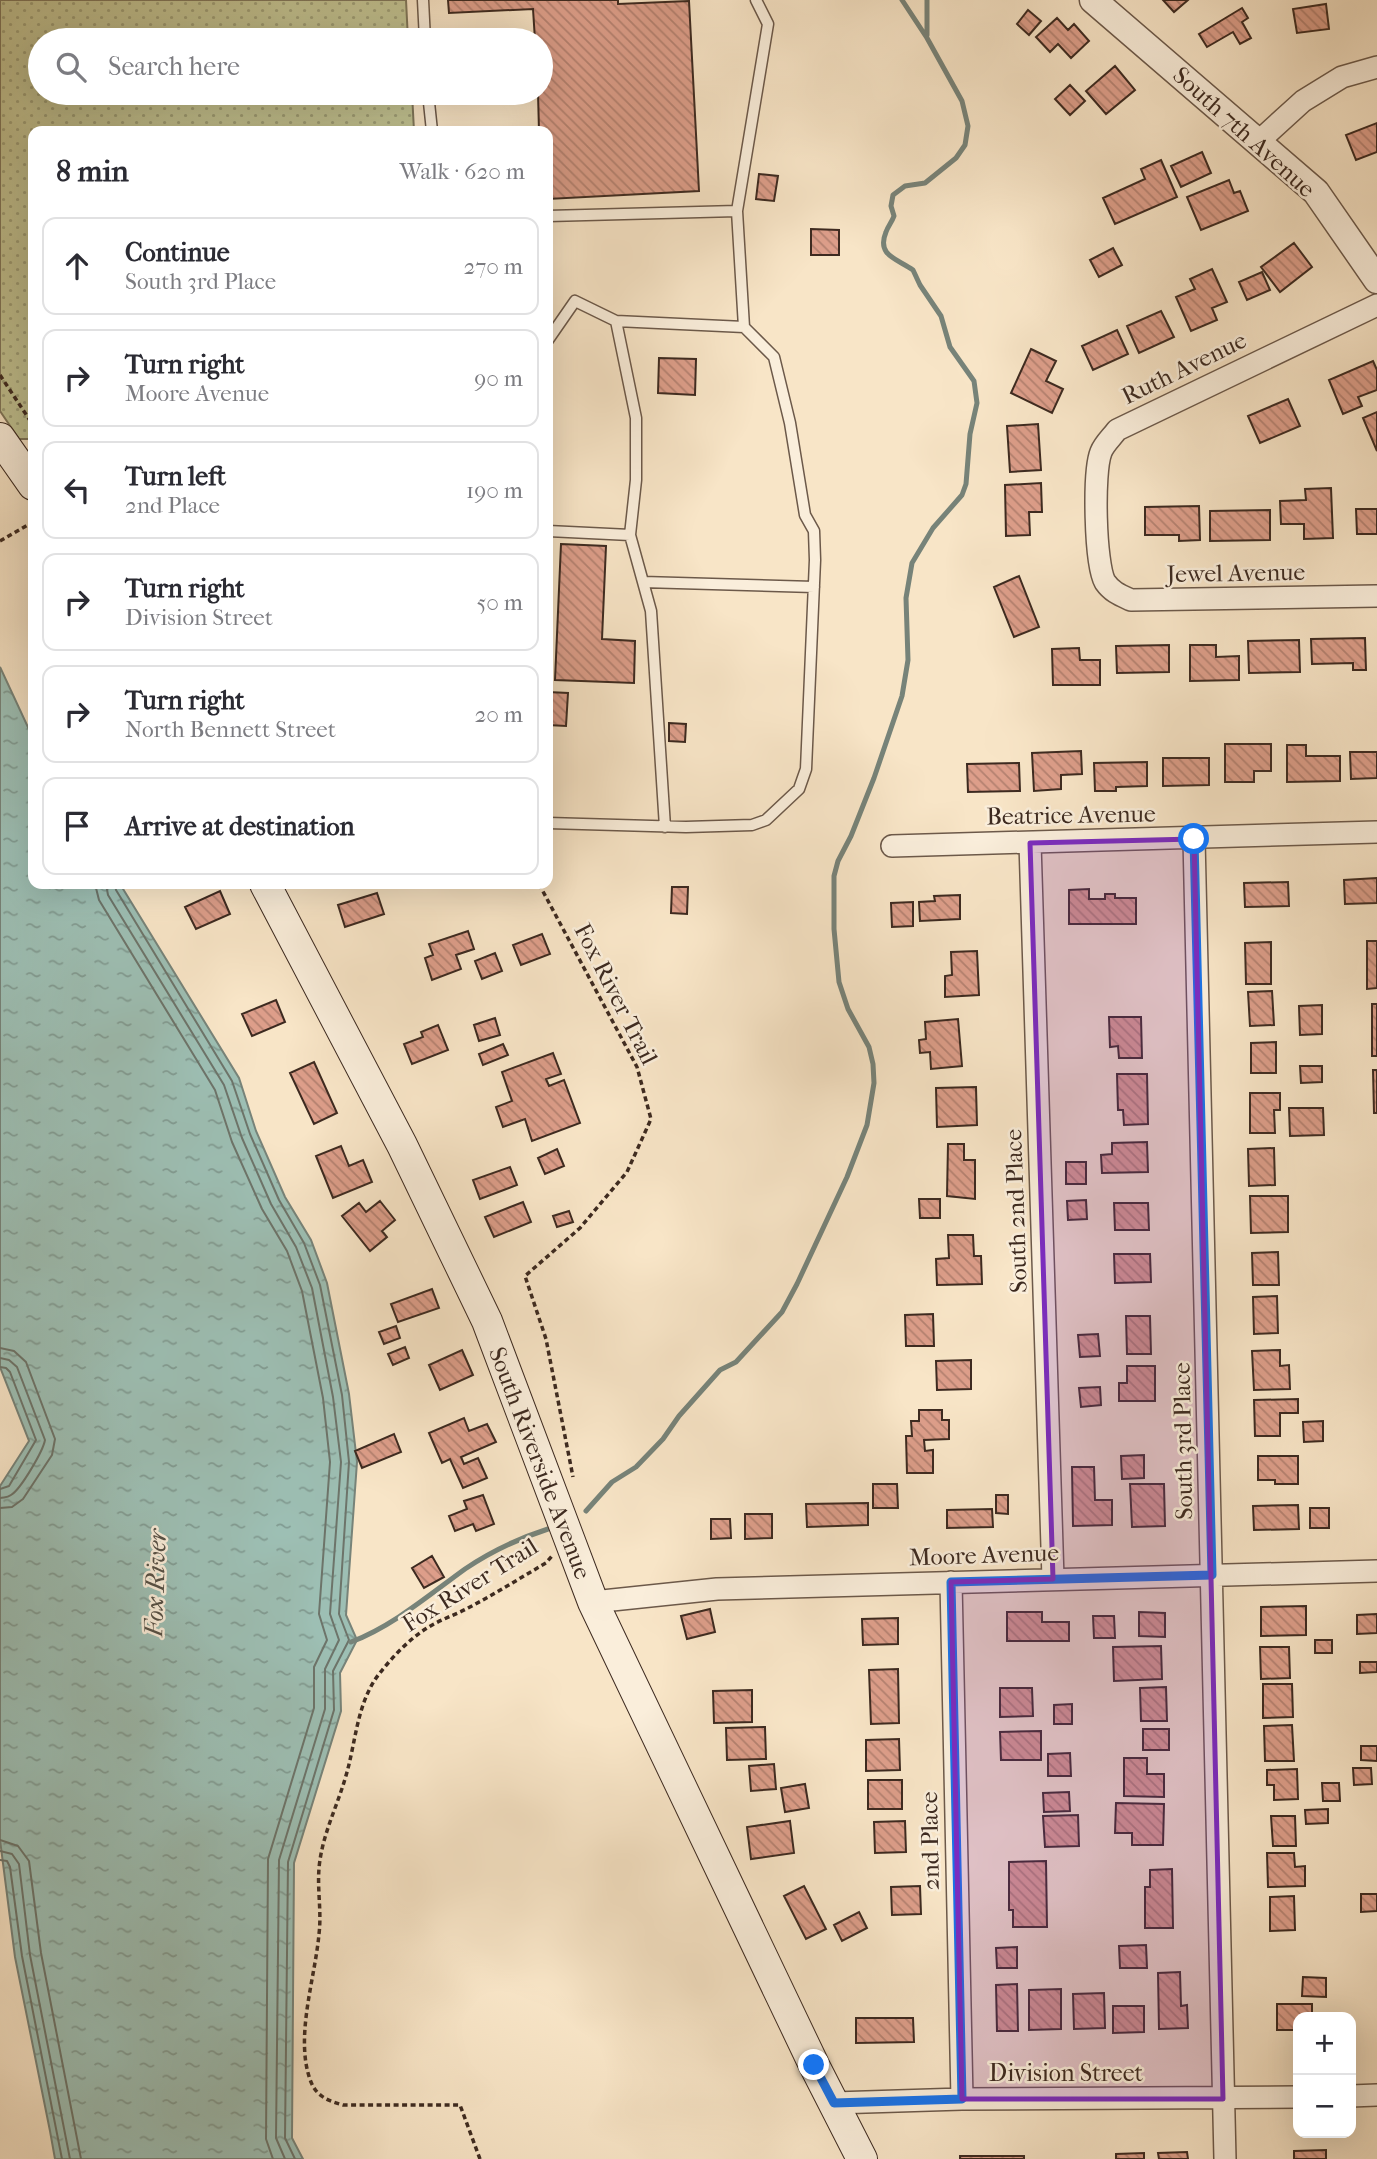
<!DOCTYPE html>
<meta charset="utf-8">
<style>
:root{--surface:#fff;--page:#f7f7f7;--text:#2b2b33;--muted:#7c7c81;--line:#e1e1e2}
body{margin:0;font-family:"IM FELL French Canon",serif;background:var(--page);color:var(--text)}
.controls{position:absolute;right:21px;bottom:21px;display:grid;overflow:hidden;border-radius:14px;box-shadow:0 7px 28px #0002}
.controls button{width:63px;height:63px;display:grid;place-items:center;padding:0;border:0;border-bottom:2px solid var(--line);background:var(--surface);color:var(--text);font:35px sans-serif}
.stop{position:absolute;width:21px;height:21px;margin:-16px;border:5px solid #1a73e8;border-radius:50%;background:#fff}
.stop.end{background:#1a73e8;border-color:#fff;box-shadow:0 2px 7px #0008}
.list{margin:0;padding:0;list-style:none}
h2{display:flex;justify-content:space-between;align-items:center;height:91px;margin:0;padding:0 28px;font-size:30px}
h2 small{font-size:23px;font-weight:400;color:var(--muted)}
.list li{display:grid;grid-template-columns:46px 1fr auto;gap:21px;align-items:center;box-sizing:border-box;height:98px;margin:0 14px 14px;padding:0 14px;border:2px solid var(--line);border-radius:14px}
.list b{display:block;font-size:26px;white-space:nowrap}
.list p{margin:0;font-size:23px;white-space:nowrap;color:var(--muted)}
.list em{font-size:23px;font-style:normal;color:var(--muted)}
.icon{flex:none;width:38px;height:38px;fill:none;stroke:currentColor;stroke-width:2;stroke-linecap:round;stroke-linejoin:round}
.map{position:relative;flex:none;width:1377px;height:2159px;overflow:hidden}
.search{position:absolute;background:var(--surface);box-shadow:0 7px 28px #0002;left:28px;top:28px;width:525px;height:77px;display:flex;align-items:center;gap:18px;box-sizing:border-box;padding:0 24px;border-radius:38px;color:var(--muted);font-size:26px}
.panel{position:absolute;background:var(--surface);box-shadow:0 7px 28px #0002;left:28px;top:126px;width:525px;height:763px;border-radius:14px}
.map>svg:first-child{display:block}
.park{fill:url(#park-dots);stroke:#7f765a;stroke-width:2}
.water{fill:url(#water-ripples);stroke:#778379;stroke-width:2}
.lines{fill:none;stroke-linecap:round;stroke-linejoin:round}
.shore{stroke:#6d746a;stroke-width:2}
.stream{stroke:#778379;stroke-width:5}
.building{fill:url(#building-back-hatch);stroke:#3d2a20;stroke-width:2}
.service-casing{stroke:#6c594a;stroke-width:13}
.minor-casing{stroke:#6c594a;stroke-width:24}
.tertiary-casing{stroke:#6c594a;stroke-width:29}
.secondary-casing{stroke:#3d2a20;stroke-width:32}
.path{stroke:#3d2a20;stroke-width:3.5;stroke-dasharray:5 3.5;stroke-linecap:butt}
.service{stroke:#faeedb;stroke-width:10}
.minor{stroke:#faeedb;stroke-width:21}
.tertiary{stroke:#faeedb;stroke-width:26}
.secondary{stroke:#faeedb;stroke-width:30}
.route{stroke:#1a73e8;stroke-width:9}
.marked{fill:#7b2cbf;fill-opacity:0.2;stroke:#7b2cbf;stroke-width:5;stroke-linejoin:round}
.labels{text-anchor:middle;stroke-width:5;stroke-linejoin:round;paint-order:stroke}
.street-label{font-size:24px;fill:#3d2a20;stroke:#faeedb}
.water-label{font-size:26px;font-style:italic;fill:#554f45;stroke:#faeedb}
</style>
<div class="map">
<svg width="1377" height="2159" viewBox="0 0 1377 2159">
<defs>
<pattern id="park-dots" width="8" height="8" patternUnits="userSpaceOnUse" patternTransform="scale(1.75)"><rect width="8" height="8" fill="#c1c393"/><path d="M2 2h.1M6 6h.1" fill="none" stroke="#9e9f78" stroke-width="1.8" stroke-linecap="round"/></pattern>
<pattern id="water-ripples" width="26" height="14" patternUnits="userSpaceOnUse" patternTransform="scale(1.75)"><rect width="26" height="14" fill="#9dbfb4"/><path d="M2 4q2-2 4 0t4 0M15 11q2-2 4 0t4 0" fill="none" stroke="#819b92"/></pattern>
<pattern id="building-back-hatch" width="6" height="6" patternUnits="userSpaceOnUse" patternTransform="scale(1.75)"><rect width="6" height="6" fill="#dd9e8a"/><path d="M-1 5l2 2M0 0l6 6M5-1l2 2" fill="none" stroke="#b48170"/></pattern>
</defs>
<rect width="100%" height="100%" fill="#f8e5c7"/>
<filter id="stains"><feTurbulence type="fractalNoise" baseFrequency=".00286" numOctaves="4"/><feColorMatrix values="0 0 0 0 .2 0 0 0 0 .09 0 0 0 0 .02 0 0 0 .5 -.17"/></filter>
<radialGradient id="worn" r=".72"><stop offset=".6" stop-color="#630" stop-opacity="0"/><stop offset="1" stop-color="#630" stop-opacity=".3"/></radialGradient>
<!-- park -->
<path class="park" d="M0 0H406L408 40H40V93H412L414 131H33V439H19L0 411Z"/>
<!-- water -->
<path class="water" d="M0 667 33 738V884H120L239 1078 256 1131 285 1197 311 1240 327 1283 349 1394 357 1462 346 1615 357 1640 340 1673 341 1711 294 1863 292 2138 303 2159H55L50 2131 15 1957 0 1840V1486L29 1441 0 1367Z"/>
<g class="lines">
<!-- shore -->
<path class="shore" d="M95 884 99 900 215 1090 232 1142 262 1209 287 1251 302 1291 323 1398 330 1462 319 1614 327 1640 314 1667V1708L268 1859 266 2139 273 2159
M106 884 108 895 224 1085 242 1138 271 1204 296 1247 312 1288 333 1397 341 1462 330 1614 339 1640 325 1669V1709L279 1860 276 2138 285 2159
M115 884 116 890 232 1081 250 1134 279 1200 304 1243 320 1285 342 1395 349 1462 339 1614 349 1640 333 1671 334 1710 288 1862 285 2138 295 2159
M0 1348 14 1351 26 1362 55 1439 52 1455 23 1499 12 1507 0 1508
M0 1358 9 1360 17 1367 45 1440C43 1451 21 1489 11 1495 7 1498 5 1497 0 1498
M0 1367 6 1368 10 1372 36 1440 9 1486 0 1489
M0 1840 18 1846 29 1861 41 1953 81 2159
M0 1851 12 1854 19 1864 30 1955 70 2159
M0 1860 7 1861 10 1867 22 1956 62 2159"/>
<!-- stream -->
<path class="stream" d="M927 0V35
M586 1511 612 1482 636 1467 663 1439 679 1416 720 1370 736 1362 782 1312 797 1284 847 1177 867 1125 874 1083 873 1064 869 1047 848 1009 839 982 834 929V876L838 861 851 836 874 778 902 696 908 660 906 598 912 563 933 528 962 495 966 484 970 434 977 403 974 381 950 347 941 316 920 285 913 270C898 259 876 256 886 232 888 226 892 222 894 216L891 206 893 195 905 186 925 183 956 158 965 145 968 126 962 101 927 38 902 0
M351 1642C393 1626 429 1595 465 1569 490 1552 520 1538 548 1529"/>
</g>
<!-- building -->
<path class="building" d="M448 0H618V4L689 1 699 191 548 199V131H539L538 93H541V40H535L533 9 449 13Z
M1163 0H1188L1174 12Z
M1326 4 1329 29 1297 33 1293 9Z
M1242 8 1248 18 1242 22 1251 38 1240 44 1233 32 1207 47 1199 34Z
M1028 10 1041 21 1029 35 1017 24Z
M1057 18 1068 30 1074 24 1089 41 1071 58 1058 44 1050 52 1036 37Z
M1115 66 1135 90 1106 114 1086 91Z
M1070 85 1085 101 1070 115 1055 99Z
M1377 123V152L1356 160 1346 135Z
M1202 152 1211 173 1181 187 1171 166Z
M1161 160 1177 197 1115 224 1103 198 1145 179 1141 169Z
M759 174 778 176 774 201 756 199Z
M1229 180 1234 193 1240 191 1248 211 1201 230 1187 197Z
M811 229 839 230V255H811Z
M1294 243 1312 267 1280 292 1261 267Z
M1113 248 1122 265 1099 277 1090 260Z
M1212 269 1227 302 1212 308 1217 320 1191 331 1176 297 1195 289 1190 279Z
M1262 272 1270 290 1247 300 1239 282Z
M1161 311 1174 337 1139 353 1127 326Z
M1117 330 1128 354 1093 370 1082 346Z
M1031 349 1056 361 1046 381 1063 389 1052 413 1011 393Z
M659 358 696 359 695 395 658 393Z
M1373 361 1377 370V390L1358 397 1362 406 1343 414 1329 380Z
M1288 399 1300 426 1260 443 1248 416Z
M1377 412V451L1363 418Z
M1038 424 1041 470 1010 472 1007 426Z
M1041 483 1042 512H1029L1030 535 1006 536 1005 485Z
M1331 488 1333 538 1304 539V524H1281L1280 501 1306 500 1305 489Z
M1199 506 1200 540 1179 541V535H1145V507Z
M1356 509H1377V534H1357Z
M1270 510V540L1210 541V511Z
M561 544 606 546 602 639 635 641 634 683 555 680Z
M1019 576 1039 627 1014 637 994 587Z
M1365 638 1366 670H1353V663L1312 664 1311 639Z
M1299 640 1300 672 1249 673 1248 641Z
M1169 645V672L1117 673 1116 646Z
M1190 645H1216V657L1239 656V680L1190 681Z
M1079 648 1080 660H1100V685H1053L1052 649Z
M548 692 568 693 566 726 548 725Z
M669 723 686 724 685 742 669 741Z
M1225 744H1271V771H1254V782H1225Z
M1287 745H1306V756H1340V781L1287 782Z
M1081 751 1082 774 1061 775V789L1034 791 1032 753Z
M1350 752H1377V778L1351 779Z
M1163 758H1209V785L1163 786Z
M1147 762V786L1116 787V791H1095L1094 763Z
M1019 763 1020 791 968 792 967 764Z
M1377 878V903L1345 904 1344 880Z
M1288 882 1289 906 1245 907 1244 883Z
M672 887H688L687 914 671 913Z
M1089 889V899H1105V894H1115V898H1136V924H1069V890Z
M220 891 230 914 196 929 185 907Z
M377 893 384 914 345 927 338 905Z
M960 895V919L920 921 919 902 935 901 934 896Z
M913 902V926L892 927 891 903Z
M468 931 474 949 456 955 461 969 432 980 425 958 433 955 429 944Z
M542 934 550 954 521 965 513 945Z
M1367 941H1377V988L1367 989Z
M1271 942V984H1246L1245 943Z
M977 951 979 995 945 997V976L952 975 951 952Z
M495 953 502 971 482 979 475 961Z
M1272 991 1274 1025 1250 1026 1248 992Z
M276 1000 285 1022 252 1036 242 1014Z
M1372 1004H1377V1056H1372Z
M1322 1005V1034L1300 1035 1299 1006Z
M1109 1017H1141L1142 1058H1119L1118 1046 1110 1047Z
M495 1018 500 1035 479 1041 474 1025Z
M958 1019 962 1066 931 1069 930 1052 920 1053 919 1040 926 1039 925 1022Z
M438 1025 448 1050 412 1064 404 1044 423 1037 421 1032Z
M1276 1042V1073H1251V1043Z
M503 1044 508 1055 483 1065 479 1054Z
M553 1053 561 1074 546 1079 549 1086 564 1080 580 1123 532 1141 525 1119 503 1127 496 1107 512 1101 502 1072Z
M314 1062 337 1113 314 1124 290 1073Z
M1300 1066H1322V1082L1301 1083Z
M1373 1070H1377V1113H1374Z
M1117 1074H1147L1148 1124 1124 1125 1123 1110H1118Z
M976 1087 977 1125 937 1127 936 1088Z
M1250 1093H1280V1110H1274L1275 1133H1250Z
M1289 1108H1323L1324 1135 1290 1136Z
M1147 1142 1148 1172 1102 1173 1101 1155 1112 1154V1143Z
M948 1144H964V1160H975V1199L947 1196Z
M341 1146 349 1166 363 1160 372 1182 333 1198 316 1156Z
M1274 1148 1275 1185 1249 1186 1248 1149Z
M557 1149 564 1166 545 1174 538 1158Z
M1066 1162H1086V1184H1066Z
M510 1167 517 1185 480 1199 473 1180Z
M1250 1196H1288V1232L1251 1233Z
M919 1199H940V1218H920Z
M1086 1200 1087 1219 1068 1220 1067 1201Z
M380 1201 395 1220 382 1231 387 1237 370 1251 342 1216 359 1203 366 1212Z
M523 1202 531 1222 494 1237 485 1217Z
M1114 1203H1148L1149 1230H1115Z
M569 1211 573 1222 557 1227 553 1216Z
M948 1235H973L974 1256H981L982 1284 937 1285 936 1259 949 1258Z
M1278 1252 1279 1285H1253L1252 1253Z
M1114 1254H1150L1151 1282 1115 1283Z
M432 1289 439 1308 398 1322 391 1304Z
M1277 1296 1278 1333 1254 1334 1253 1297Z
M933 1314 934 1346H906L905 1315Z
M1126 1316H1150L1151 1354H1127Z
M396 1326 400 1338 384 1344 379 1332Z
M1098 1334 1100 1356 1080 1357 1078 1335Z
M405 1347 409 1358 393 1365 388 1354Z
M462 1350 473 1375 440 1390 429 1365Z
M1280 1350V1366L1289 1365 1290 1389 1254 1390 1252 1351Z
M971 1360V1389L937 1390 936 1361Z
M1127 1366H1155V1401H1119V1383H1127Z
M1100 1387 1101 1405 1081 1407 1079 1388Z
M1298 1399V1413H1280V1436H1255L1254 1400Z
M919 1410H942V1420H949V1439L924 1440 925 1451 933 1450V1473H907L906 1436H912L911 1421H919Z
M464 1418 469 1431 487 1424 496 1442 461 1457 464 1464 478 1458 487 1478 463 1488 450 1459 442 1463 429 1433Z
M1323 1421V1441L1304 1442 1303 1422Z
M394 1434 401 1452 362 1468 355 1451Z
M1144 1455V1478L1122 1479 1121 1456Z
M1258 1456H1298V1484H1275V1480H1258Z
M1072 1467H1094L1095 1500H1112V1525L1073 1526Z
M873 1484H897L898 1508H873Z
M1130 1484H1164L1165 1526 1132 1527Z
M483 1495 494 1524 476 1531 473 1524 455 1531 449 1516 467 1509 464 1501Z
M996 1495H1008V1514L996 1513Z
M868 1503V1525L807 1527 806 1504Z
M1298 1505 1299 1529 1254 1530 1253 1506Z
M1310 1508H1329V1528H1310Z
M992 1509 993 1527 947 1528V1510Z
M745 1514H772V1538L745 1539Z
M711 1519H730L731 1538 711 1539Z
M432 1556 444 1577 424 1588 412 1568Z
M1306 1606V1635L1261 1636V1607Z
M710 1609 715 1632 687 1639 681 1616Z
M1007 1612H1042V1622H1069V1641H1007Z
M1139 1612 1165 1613V1637L1139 1636Z
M1377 1614V1633L1357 1634V1615Z
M1093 1616H1114L1115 1638H1094Z
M898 1618V1644L863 1645 862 1619Z
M1315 1640H1332V1653H1315Z
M1161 1646 1162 1679 1114 1681 1113 1647Z
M1260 1647H1289L1290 1678 1261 1679Z
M1360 1662H1377V1672L1360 1673Z
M898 1669 899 1723 871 1724 869 1670Z
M1263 1684H1292L1293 1717 1263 1718Z
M1166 1687 1167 1721H1141L1140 1688Z
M1000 1688H1032L1033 1716 1000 1717Z
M752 1690V1722L714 1723 713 1691Z
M1072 1704V1724H1054V1705Z
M1292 1725 1294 1761H1265L1264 1726Z
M765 1727 766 1759 727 1760 726 1728Z
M1143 1729H1169V1750H1143Z
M1041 1731V1760H1001L1000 1732Z
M899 1739 900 1770 866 1771V1740Z
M1361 1746H1377V1761L1361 1760Z
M1070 1753 1071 1776H1048V1754Z
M1124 1758H1147V1774H1164V1797L1124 1796Z
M774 1764 776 1789 751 1791 749 1766Z
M1353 1768H1371L1372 1784 1354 1785Z
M1297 1769 1298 1799 1274 1800V1785H1267V1770Z
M868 1780H902V1809H868Z
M1322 1783H1339L1340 1801H1323Z
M805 1784 809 1808 785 1812 781 1788Z
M1069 1792 1070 1811 1044 1812 1043 1793Z
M1116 1803 1164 1804 1163 1845H1132V1833H1115Z
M1328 1809V1823L1306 1824 1305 1810Z
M1078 1815 1079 1846 1045 1847 1043 1816Z
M1271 1816H1295L1296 1846H1273Z
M790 1821 794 1853 751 1859 747 1827Z
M905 1821 906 1852 875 1853 874 1822Z
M1267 1853H1294L1295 1867 1305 1866V1886L1268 1887Z
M1046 1861 1047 1927H1013V1910H1009V1862Z
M1172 1869 1173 1928H1145V1887H1150V1870Z
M804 1886 826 1929 806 1939 784 1896Z
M920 1886 921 1914 892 1915 891 1887Z
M1361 1894H1377V1911L1361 1912Z
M1294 1896 1295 1930 1270 1931V1897Z
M859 1912 867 1928 842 1941 834 1925Z
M1146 1945 1147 1968H1120L1119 1946Z
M1017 1947V1968H997L996 1948Z
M1180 1972 1181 2006 1187 2005 1188 2028 1159 2029 1158 1973Z
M1303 1977 1326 1978V1997L1302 1996Z
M1017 1984 1018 2031H997L996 1985Z
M1061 1989V2029L1029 2030V1990Z
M1104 1993 1105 2028 1074 2029 1073 1994Z
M1277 2004H1312V2017H1298V2030H1277Z
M1113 2006H1144V2032L1113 2033Z
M856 2018H913L914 2042 856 2043Z
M1326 2150V2159H1294V2151Z
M1187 2152 1188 2159H1159L1158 2153Z
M1144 2153V2159H1116V2154Z
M960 2156H1024V2159H960Z"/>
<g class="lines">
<defs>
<path id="service" d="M423 0 425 40
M428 93 432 131
M548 216 737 211
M616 321 636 418V480L630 535 651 611 665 827
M548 340 575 301 616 321 744 327 737 211 768 24 756 0
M548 531 630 535
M643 582 814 587
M548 823 686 827 752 825 766 820 799 789 806 769 815 560 814 531 805 515 790 423 774 357 744 327"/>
<path id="minor" d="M1258 142 1303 101 1342 77 1377 67
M1377 305 1117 430C1112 437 1104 444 1101 452 1093 472 1095 564 1105 582 1112 592 1120 595 1131 600L1377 596
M1194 839 1225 2159
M1030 843 1053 1579
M892 846 1377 832
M951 1582 962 2099
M593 1602 717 1589 1377 1571
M1351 2096 1377 2095
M834 2103 962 2099 1298 2097"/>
<path id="tertiary" d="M1093 0 1316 192 1377 280"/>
<path id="secondary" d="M0 438 33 485
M265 884 402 1145 487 1321 593 1602 814 2065 862 2159"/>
</defs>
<!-- service casing -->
<use href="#service" class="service-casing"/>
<!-- minor casing -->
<use href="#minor" class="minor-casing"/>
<!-- tertiary casing -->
<use href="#tertiary" class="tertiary-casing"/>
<!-- secondary casing -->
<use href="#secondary" class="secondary-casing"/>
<!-- path -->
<path class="path" d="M0 375 33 425
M0 541 33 522
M539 884 637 1067 651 1119 627 1172 580 1228 525 1276 546 1339 573 1477
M480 2159 460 2105H343C329 2101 317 2097 311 2082 294 2039 315 1979 319 1934 322 1909 316 1885 320 1860 324 1832 337 1806 345 1779 356 1744 356 1704 379 1674 394 1655 413 1635 434 1624 445 1618 457 1614 468 1608 495 1594 520 1578 546 1563L552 1556"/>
<!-- service -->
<use href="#service" class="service"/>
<!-- minor -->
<use href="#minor" class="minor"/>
<!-- tertiary -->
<use href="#tertiary" class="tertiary"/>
<!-- secondary -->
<use href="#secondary" class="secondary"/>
</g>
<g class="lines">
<!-- route -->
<path class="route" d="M814 2065 834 2103 962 2099 951 1582 1212 1575 1194 839"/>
</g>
<!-- marked area -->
<path class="marked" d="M1194 839 1223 2099H962L951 1582 1053 1579 1030 843Z"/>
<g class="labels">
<!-- street labels -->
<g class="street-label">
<text transform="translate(1244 132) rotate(42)" y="8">South 7th Avenue</text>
<text transform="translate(1184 368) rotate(-26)" y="8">Ruth Avenue</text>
<text transform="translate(1236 573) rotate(-1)" y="8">Jewel Avenue</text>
<text transform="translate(1071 815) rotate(-1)" y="8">Beatrice Avenue</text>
<text transform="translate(616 994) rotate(63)" y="8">Fox River Trail</text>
<text transform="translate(1016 1211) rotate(-92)" y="8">South 2nd Place</text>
<text transform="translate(1183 1441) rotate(-91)" y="8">South 3rd Place</text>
<text transform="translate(540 1463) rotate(69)" y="8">South Riverside Avenue</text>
<text transform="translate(984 1555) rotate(-2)" y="8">Moore Avenue</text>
<text transform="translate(470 1585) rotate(-32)" y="8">Fox River Trail</text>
<text transform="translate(930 1841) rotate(-91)" y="8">2nd Place</text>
<text x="1066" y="2081">Division Street</text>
</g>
<!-- water labels -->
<g class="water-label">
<text transform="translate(155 1583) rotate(-88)" y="9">Fox River</text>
</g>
</g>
<rect width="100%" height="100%" filter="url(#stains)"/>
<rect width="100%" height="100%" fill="url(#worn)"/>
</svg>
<div class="controls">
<button>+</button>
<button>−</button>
</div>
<div class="stop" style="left:1194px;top:839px"></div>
<div class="stop end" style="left:814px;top:2065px"></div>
<div class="search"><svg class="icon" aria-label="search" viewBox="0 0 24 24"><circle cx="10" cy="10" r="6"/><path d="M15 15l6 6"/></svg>Search here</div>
<section class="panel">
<h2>8 min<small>Walk · 620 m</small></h2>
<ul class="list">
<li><svg class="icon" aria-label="ahead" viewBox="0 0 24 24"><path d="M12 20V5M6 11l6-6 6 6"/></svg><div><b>Continue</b><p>South 3rd Place</p></div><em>270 m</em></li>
<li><svg class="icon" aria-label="right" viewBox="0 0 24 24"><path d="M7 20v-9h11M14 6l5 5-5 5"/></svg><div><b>Turn right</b><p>Moore Avenue</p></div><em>90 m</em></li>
<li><svg class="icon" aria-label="left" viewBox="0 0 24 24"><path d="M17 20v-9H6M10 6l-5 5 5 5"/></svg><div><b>Turn left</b><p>2nd Place</p></div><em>190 m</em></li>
<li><svg class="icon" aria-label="right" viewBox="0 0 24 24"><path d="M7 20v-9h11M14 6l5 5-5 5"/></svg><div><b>Turn right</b><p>Division Street</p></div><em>50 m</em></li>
<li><svg class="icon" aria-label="right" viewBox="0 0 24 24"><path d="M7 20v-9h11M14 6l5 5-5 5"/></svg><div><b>Turn right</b><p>North Bennett Street</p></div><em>20 m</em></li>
<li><svg class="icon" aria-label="arrive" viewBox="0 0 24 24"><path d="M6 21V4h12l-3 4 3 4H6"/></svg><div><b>Arrive at destination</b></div></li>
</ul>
</section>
</div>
